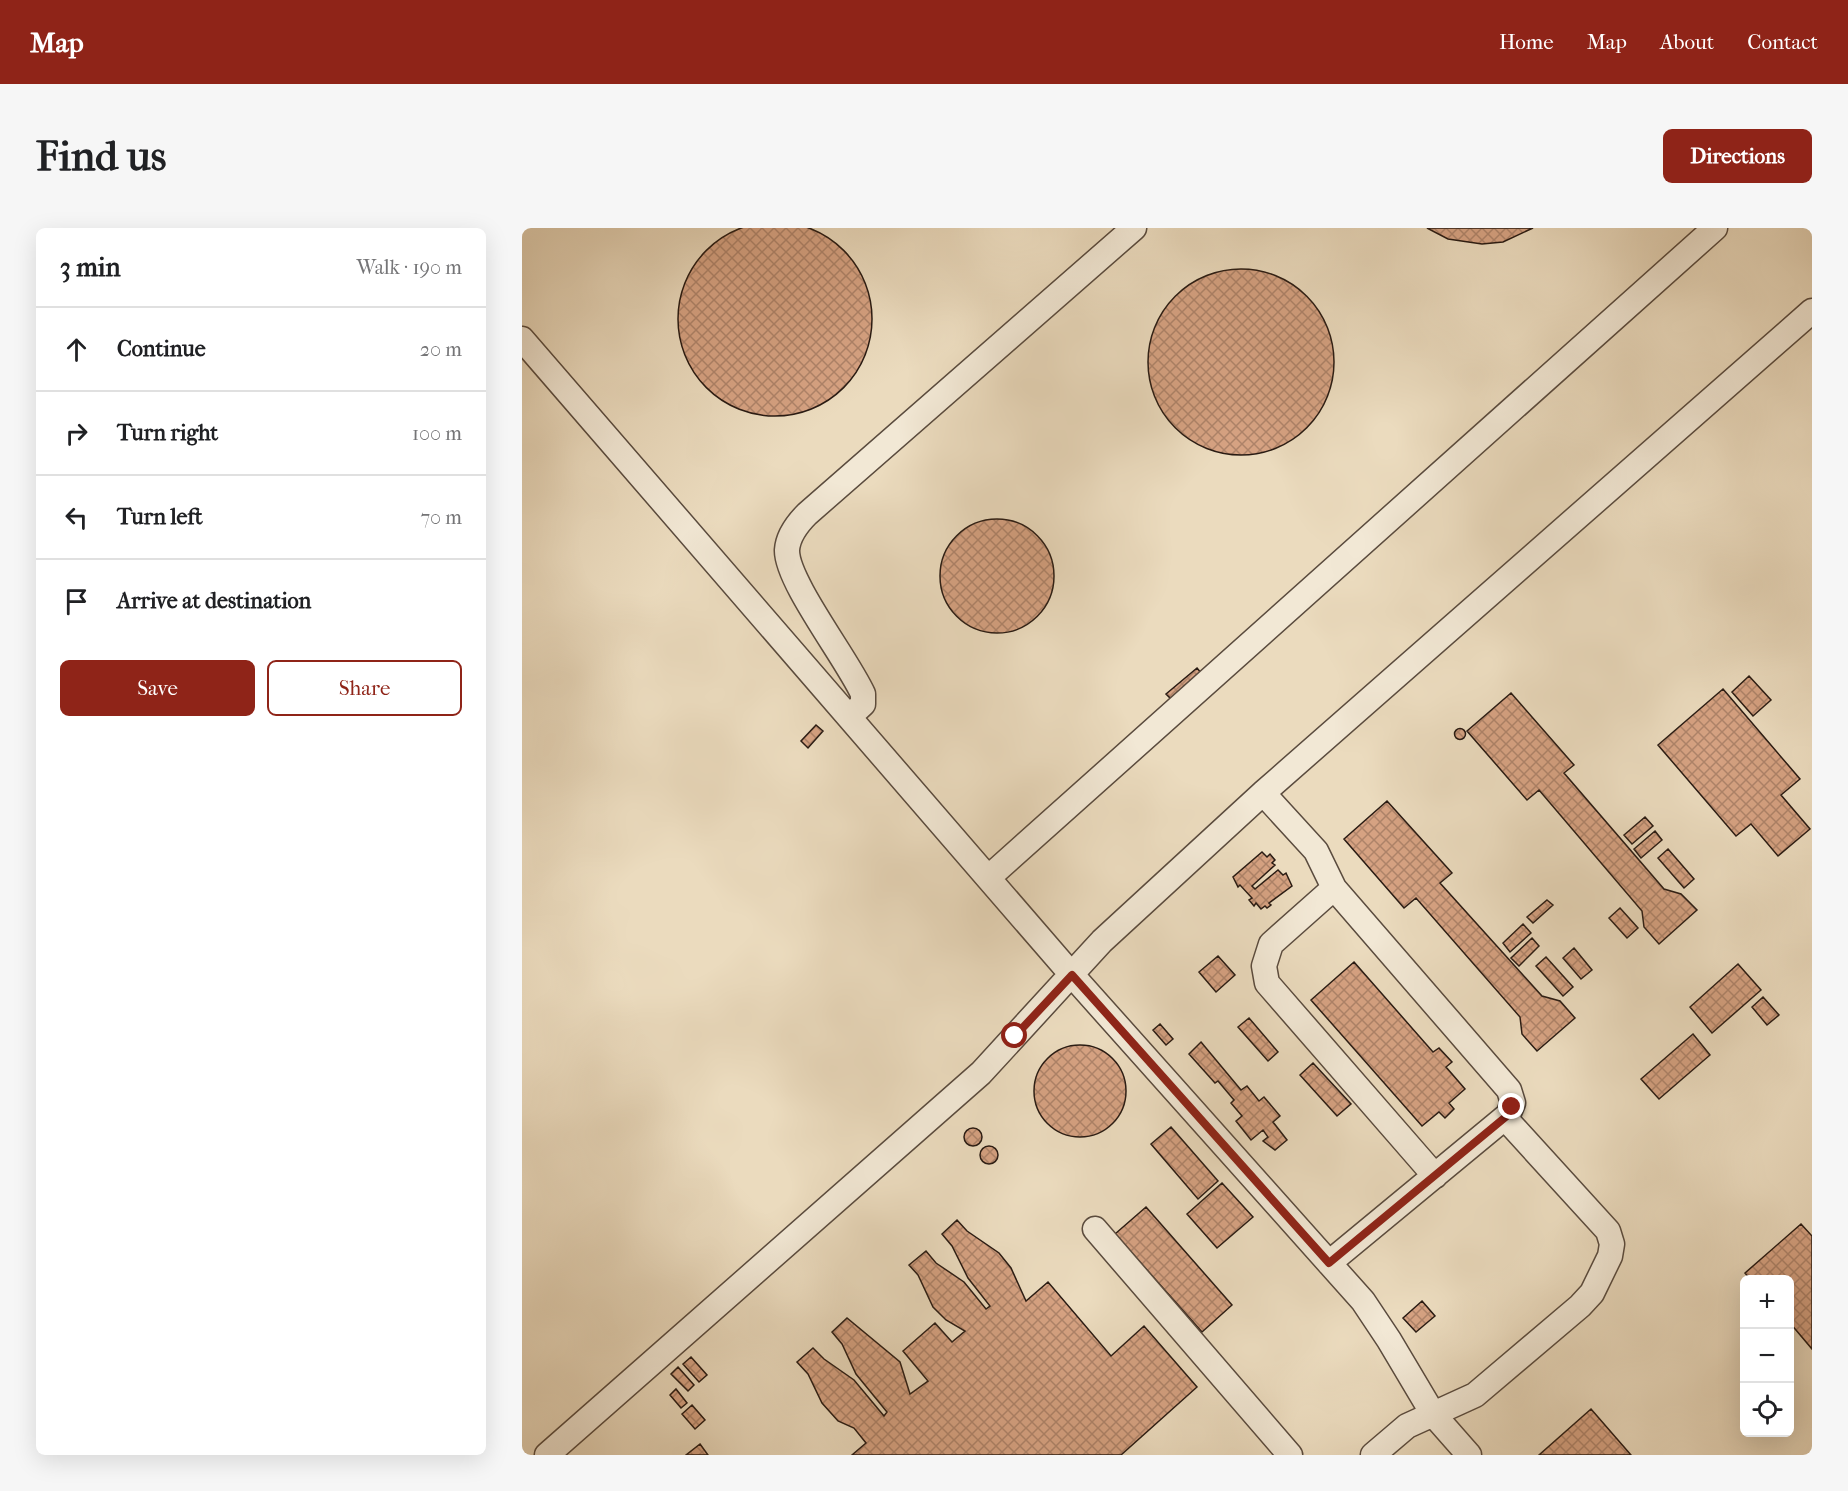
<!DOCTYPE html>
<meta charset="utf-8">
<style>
:root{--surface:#fff;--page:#f6f6f6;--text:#202124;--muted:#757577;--line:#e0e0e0;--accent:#8f2418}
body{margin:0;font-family:"IM FELL French Canon",serif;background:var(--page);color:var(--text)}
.controls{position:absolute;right:18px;bottom:18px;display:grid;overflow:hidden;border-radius:9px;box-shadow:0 6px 24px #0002}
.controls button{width:54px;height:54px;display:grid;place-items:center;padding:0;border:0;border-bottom:2px solid var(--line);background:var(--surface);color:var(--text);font:30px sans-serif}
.stop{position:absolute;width:18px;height:18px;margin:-14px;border:4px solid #8f2418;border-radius:50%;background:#fff}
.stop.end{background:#8f2418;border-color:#fff;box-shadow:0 2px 6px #0008}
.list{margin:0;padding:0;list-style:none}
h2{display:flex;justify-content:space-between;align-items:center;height:78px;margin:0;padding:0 24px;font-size:26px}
h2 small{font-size:20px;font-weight:400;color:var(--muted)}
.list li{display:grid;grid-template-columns:39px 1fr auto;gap:18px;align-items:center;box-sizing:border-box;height:84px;padding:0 24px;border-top:2px solid var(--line)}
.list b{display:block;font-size:22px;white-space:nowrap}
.list em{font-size:20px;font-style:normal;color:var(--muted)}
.actions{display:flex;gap:12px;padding:18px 24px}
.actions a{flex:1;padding:14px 0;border:2px solid var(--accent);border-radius:9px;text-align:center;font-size:21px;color:var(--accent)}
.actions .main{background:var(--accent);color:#fff}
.icon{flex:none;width:33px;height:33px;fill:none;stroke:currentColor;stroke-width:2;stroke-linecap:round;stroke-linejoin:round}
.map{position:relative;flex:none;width:1290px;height:1227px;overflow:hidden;border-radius:9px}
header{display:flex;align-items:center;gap:36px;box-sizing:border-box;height:84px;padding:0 30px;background:var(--accent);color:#fff}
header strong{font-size:28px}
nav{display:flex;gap:33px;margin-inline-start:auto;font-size:21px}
.intro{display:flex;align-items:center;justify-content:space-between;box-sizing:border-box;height:144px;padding:0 36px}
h1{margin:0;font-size:42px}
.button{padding:15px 27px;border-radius:9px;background:var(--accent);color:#fff;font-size:21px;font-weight:700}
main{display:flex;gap:36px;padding:0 36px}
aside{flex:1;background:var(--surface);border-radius:9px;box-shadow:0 6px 24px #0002}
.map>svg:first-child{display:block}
.building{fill:url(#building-cross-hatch);stroke:#291b13;stroke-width:1.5}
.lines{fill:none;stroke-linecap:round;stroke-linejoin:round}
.minor-casing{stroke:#5a4b3e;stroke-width:27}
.minor{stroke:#f2e8d5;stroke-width:24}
.route{stroke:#8f2418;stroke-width:8}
</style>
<header>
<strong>Map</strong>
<nav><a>Home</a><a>Map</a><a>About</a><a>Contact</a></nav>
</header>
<div class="intro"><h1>Find us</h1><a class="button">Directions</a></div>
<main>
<aside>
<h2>3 min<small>Walk · 190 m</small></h2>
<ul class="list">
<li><svg class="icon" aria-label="ahead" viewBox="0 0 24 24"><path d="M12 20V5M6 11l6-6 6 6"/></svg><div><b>Continue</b></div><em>20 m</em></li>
<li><svg class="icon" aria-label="right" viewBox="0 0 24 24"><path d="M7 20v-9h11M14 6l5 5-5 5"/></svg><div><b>Turn right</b></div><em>100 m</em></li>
<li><svg class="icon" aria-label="left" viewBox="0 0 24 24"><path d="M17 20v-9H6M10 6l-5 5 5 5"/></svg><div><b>Turn left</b></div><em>70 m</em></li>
<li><svg class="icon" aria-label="arrive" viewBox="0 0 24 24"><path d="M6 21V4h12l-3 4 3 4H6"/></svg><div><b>Arrive at destination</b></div></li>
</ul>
<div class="actions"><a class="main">Save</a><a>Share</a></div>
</aside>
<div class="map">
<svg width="1290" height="1227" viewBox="0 0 1290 1227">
<defs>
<pattern id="building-cross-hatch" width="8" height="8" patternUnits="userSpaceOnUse" patternTransform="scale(1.5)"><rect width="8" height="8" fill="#d6a282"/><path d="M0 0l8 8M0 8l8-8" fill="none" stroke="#ae8369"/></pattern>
</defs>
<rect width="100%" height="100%" fill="#ebdbbe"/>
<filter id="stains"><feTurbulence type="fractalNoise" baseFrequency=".00333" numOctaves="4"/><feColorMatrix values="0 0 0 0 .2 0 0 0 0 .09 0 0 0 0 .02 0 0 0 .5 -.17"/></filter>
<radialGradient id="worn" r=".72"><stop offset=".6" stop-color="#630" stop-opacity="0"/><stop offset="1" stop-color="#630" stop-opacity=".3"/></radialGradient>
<!-- building -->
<path class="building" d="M156 91a97 97 0 1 1 194 0a97 97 0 1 1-194 0Z
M905 0H1011L981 14 960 16 926 11Z
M626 134a93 93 0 1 1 186 0a93 93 0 1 1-186 0Z
M418 348a57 57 0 1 1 114 0a57 57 0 1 1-114 0Z
M675 440 679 445 649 471 644 466Z
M1227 448 1249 472 1231 488 1210 464Z
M1201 461 1278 551 1259 567 1288 601 1256 628 1229 596 1214 608 1136 517Z
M989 465 1052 537 1042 545 1142 661 1159 666 1175 682 1137 716 1122 699 1120 683 1017 562 1005 572 945 503Z
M294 497 301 503 286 520 279 513Z
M932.5 506a5.5 5.5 0 1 1 11 0a5.5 5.5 0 1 1-11 0Z
M865 573 930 645 918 655 1020 768 1038 773 1053 790 1015 823 1000 806 998 789 894 670 882 680 822 611Z
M1123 589 1131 598 1110 616 1102 607Z
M1133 603 1140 612 1119 630 1112 621Z
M1146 621 1172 651 1162 660 1136 630Z
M740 624 745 629 748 626 753 632 750 635 753 637 730 658 733 661 756 642 761 647 764 645 770 658 747 675 749 677 745 680 743 678 739 681 734 675 732 678 727 672 730 670 718 657 716 659 711 649Z
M1025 672 1031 677 1011 695 1005 689Z
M1098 680 1116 700 1105 710 1087 690Z
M1001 696 1009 705 988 724 981 715Z
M1010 710 1017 718 997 738 989 730Z
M1052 720 1070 742 1059 751 1041 730Z
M696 728 713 747 694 764 677 744Z
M1024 729 1051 759 1041 768 1014 738Z
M832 734 911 824 917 820 930 834 924 839 943 861 927 875 932 881 923 890 917 884 900 898 789 772Z
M1216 736 1239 762 1190 805 1168 779Z
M1241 769 1257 787 1245 797 1230 779Z
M727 790 756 824 746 833 716 799Z
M638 796 651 811 644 817 631 802Z
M1171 806 1188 827 1137 871 1119 851Z
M679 814 719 862 725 858 737 873 742 869 758 888 751 894 765 912 753 922 741 913 746 909 741 902 729 912 714 893 720 888 709 875 712 872 696 853 693 855 667 826Z
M512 863a46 46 0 1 1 92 0a46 46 0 1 1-92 0Z
M791 835 829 876 815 888 778 847Z
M649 899 696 953 676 971 629 916Z
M442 909a9 9 0 1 1 18 0a9 9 0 1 1-18 0Z
M458 927a9 9 0 1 1 18 0a9 9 0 1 1-18 0Z
M700 955 731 989 695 1020 665 986Z
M624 979 710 1077 680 1104 593 1006Z
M435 992 445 1003 477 1025 489 1040 504 1073 526 1054 589 1128 622 1098 675 1159 599 1227H330L344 1215 332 1200 316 1193 300 1175 286 1146 275 1134 291 1120 302 1131 332 1152 362 1188 365 1184 334 1146 320 1116 310 1104 325 1090 378 1134 388 1166 406 1153 381 1123 413 1095 430 1114 443 1103 424 1092 411 1079 396 1047 387 1037 404 1023 414 1035 442 1054 464 1081 468 1078 446 1050 430 1018 420 1006Z
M1279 996 1290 1008V1121L1268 1095V1052H1229L1223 1045Z
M900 1073 913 1088 894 1104 881 1090Z
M169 1129 185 1147 177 1154 161 1136Z
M156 1139 172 1157 166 1163 149 1146Z
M154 1161 165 1175 159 1180 148 1167Z
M170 1177 183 1192 173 1201 160 1186Z
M1069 1181 1109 1227H1017Z
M178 1216 186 1227H164Z"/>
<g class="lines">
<defs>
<path id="minor" d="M0 111 550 747 841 1073 867 1112 911 1186 947 1227
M327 489 341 476V466C326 432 264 353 265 322 266 308 275 296 285 286L612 0
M741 565 794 623 812 660 987 862 991 875 986 887 807 1035
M466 650 1193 0
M812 660 749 716 742 738 745 755 913 948
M573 1001 768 1227
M25 1227 459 845 580 713 741 565 1290 83
M851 1227 885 1198 953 1167 1058 1078 1070 1065 1088 1028 1090 1016 1086 1003 983 890"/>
</defs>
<!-- minor casing -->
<use href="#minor" class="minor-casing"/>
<!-- minor -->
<use href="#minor" class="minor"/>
</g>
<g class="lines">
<!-- route -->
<path class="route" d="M493 808 550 747 807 1035 986 887 990 879"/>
</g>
<rect width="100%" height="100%" filter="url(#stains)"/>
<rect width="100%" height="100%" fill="url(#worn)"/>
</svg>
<div class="controls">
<button>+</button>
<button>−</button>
<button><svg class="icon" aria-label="locate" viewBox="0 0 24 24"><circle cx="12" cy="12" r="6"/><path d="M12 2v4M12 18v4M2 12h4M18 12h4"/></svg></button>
</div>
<div class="stop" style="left:493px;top:808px"></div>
<div class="stop end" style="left:990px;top:879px"></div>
</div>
</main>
